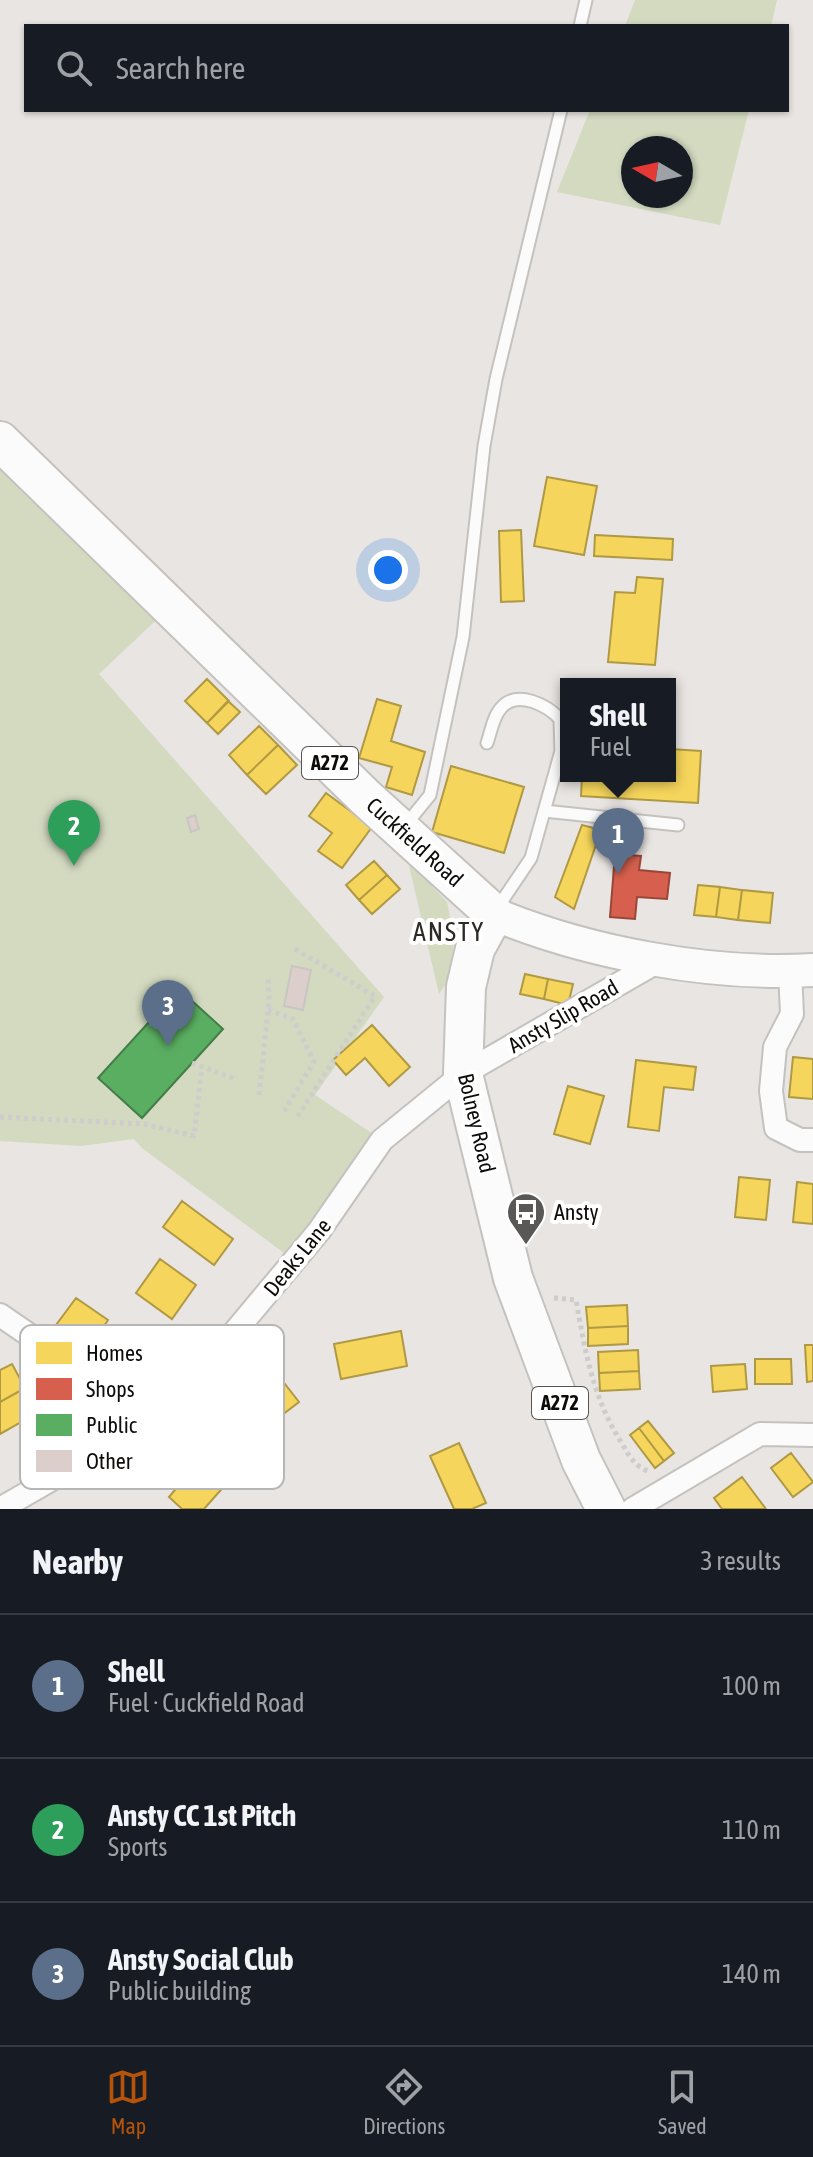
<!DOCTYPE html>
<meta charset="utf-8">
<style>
:root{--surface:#171b24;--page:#242831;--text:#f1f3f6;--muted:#9ea1a6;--line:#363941;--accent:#b45309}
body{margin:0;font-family:"Asap Condensed",sans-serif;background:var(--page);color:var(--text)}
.compass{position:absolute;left:621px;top:136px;width:72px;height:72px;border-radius:50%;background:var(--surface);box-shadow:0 2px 6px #0004;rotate:279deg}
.you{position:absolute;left:388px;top:570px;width:28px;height:28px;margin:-20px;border:6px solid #fff;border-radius:50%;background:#1a73e8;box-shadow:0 0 0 12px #1a73e833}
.badge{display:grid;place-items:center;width:52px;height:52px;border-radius:50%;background:var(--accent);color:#fff;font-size:26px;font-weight:700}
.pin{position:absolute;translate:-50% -66px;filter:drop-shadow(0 2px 4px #0008)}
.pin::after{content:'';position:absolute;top:42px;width:28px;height:24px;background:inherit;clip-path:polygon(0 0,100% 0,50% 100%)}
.popup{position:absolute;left:560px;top:678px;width:116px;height:104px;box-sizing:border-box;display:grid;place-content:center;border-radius:0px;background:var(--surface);filter:drop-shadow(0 2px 6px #0005);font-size:26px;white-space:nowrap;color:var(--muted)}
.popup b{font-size:30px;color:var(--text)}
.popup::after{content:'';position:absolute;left:50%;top:100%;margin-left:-16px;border:16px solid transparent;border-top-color:var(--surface)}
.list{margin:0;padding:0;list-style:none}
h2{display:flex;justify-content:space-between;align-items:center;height:104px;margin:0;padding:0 32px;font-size:34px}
h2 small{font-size:26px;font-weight:400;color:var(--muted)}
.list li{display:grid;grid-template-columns:52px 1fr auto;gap:24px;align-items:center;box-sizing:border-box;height:144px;padding:0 32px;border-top:2px solid var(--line)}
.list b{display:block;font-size:30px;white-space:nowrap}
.list p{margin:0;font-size:26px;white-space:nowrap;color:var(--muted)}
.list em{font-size:26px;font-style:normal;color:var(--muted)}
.icon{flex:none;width:44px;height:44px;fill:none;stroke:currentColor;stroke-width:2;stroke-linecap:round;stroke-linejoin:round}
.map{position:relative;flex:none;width:813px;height:1509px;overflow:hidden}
.search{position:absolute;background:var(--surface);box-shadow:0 2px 6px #0004;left:24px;right:24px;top:24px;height:88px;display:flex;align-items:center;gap:20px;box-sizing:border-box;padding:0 28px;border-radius:0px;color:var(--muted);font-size:30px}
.sheet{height:536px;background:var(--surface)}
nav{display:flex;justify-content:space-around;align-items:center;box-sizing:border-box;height:112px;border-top:2px solid var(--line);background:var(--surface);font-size:22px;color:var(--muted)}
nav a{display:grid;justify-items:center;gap:4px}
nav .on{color:var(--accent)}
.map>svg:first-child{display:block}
.green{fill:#d3dac0;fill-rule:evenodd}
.homes{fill:#f6d55c;stroke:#b09943;stroke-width:2}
.shops{fill:#d6604d;stroke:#9a4739;stroke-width:2}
.public{fill:#5aae61;stroke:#437d47;stroke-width:2}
.building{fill:#dbcecb;stroke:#c8c5c3;stroke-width:2}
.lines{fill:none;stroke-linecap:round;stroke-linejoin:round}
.service-casing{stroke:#c4c2bf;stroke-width:15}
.minor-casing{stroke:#c4c2bf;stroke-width:26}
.secondary-casing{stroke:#c4c2bf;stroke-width:36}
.trunk-casing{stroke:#c4c2bf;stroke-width:42}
.path{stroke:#cecdcc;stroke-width:5;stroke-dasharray:4 4;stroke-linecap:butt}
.service{stroke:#fcfbfb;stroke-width:11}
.minor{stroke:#fcfbfb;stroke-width:22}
.secondary{stroke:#fcfbfb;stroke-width:32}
.trunk{stroke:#fcfbfb;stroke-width:38}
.labels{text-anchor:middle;stroke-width:8;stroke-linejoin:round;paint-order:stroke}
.shield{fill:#fff;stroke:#565554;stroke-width:2}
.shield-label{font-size:20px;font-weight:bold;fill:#0e0c0a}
.street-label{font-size:22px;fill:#0e0c0a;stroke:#fff}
.poi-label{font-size:22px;fill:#0e0c0a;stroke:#fff;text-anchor:start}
.quarter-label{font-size:26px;letter-spacing:2px;fill:#2d2925;stroke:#fff}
.key{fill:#fff;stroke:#b7b6b6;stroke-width:2}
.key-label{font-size:22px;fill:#0e0c0a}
</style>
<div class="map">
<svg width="813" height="1509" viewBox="0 0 813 1509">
<rect width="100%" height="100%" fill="#e8e5e2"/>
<!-- green -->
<path class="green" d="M635 0H777L771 26H625Z
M590 110H749L720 225 557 192ZM633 148H681V196H633Z
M0 441 170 607 99 674 384 997 315 1095 382 1140 295 1261 142 1148 134 1139 81 1146 0 1141Z
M408 861 447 902 454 937 451 977 439 994Z"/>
<!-- homes -->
<path class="homes" d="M547 477 597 486 584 555 534 546Z
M521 530 524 601 501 602 499 531Z
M595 535 673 539 672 560 594 556Z
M637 577 663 579 655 665 608 662 615 592 635 593Z
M207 679 229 701 207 723 185 701Z
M377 699 401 706 391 741 425 752 412 795 386 787 392 767 359 758Z
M228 701 240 712 218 734 207 723Z
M259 726 278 745 247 775 229 755Z
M278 745 297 765 266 794 247 775Z
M670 749 701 751 698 803 581 796 582 776H670Z
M451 766 524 787 504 853 432 832Z
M326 793 372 827 342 868 318 851 332 833 309 816Z
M582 825 601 830 574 909 555 897Z
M374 861 387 875 359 900 346 885Z
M387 875 400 889 372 914 359 900Z
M698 885 720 887 716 917 694 915Z
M720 887 742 890 738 920 716 917Z
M742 890 773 893 770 923 738 920Z
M525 974 548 979 544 999 520 994Z
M548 979 573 984 568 1005 544 999Z
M372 1025 410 1067 389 1086 365 1058 346 1075 333 1060Z
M793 1057 813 1059V1099L789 1097Z
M636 1060 696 1067 693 1090 664 1087 659 1131 628 1127Z
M568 1086 604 1096 590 1144 554 1134Z
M739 1177 770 1180 766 1220 735 1217Z
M797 1182 813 1184V1224L793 1222Z
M182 1201 233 1239 214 1265 163 1227Z
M160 1259 196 1285 172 1319 136 1293Z
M76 1298 108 1320 89 1348 56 1325Z
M627 1305 628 1326 588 1328 586 1307Z
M628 1326V1344L588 1346V1328Z
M401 1331 407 1366 341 1379 334 1344Z
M805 1345H813V1381L807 1382Z
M638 1350 639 1371 599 1373 598 1352Z
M755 1359H791L792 1384H755Z
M12 1364 25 1388 0 1402V1370Z
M745 1364 747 1389 713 1392 711 1366Z
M639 1371 640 1389 600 1391 599 1373Z
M278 1375 299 1402 257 1434 237 1407Z
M25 1388 39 1412 0 1434V1402Z
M648 1421 674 1453 664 1461 639 1428Z
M639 1428 664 1461 655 1468 630 1435Z
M459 1443 486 1503 472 1509H454L430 1456Z
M791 1453 813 1482 793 1497 771 1468Z
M200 1460 227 1483 204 1509H182L169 1497Z
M742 1477 766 1509H722L714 1498Z"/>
<!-- shops -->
<path class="shops" d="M615 854 641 856 639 870 670 873 667 899 637 897 635 919 610 917Z"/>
<!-- public -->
<path class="public" d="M179 989 223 1029 142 1118 98 1078Z"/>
<!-- building -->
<path class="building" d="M195 815 199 829 191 832 187 818Z
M292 966 311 970 303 1010 284 1006Z"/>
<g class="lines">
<defs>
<path id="service" d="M580 26 586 0
M487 743C491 732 493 716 502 707 518 690 547 705 560 719L561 751 531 858 496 910
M544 811 678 825
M404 827 430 795 463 637 484 446 496 379 561 110"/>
<path id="minor" d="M790 971 792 1014 775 1047 771 1091 776 1128 800 1140H813
M0 1315 86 1374 131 1386 151 1411
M0 1509 92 1456 207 1365 319 1231 382 1140 463 1074 662 959
M633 1509 760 1434 813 1435"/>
<path id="secondary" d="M494 914C588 953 711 976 813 970"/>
<path id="trunk" d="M0 441 365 797 494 914 475 949 466 987 463 1074 513 1278 581 1460 606 1509"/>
</defs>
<!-- service casing -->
<use href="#service" class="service-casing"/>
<!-- minor casing -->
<use href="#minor" class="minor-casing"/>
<!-- secondary casing -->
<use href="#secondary" class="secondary-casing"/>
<!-- trunk casing -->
<use href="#trunk" class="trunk-casing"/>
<!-- path -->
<path class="path" d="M295 949 375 996 296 1119
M268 1010 293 1019 314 1062 284 1111
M192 1063 235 1079
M259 1095 269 1002 268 977
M0 1117 144 1124 194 1136 202 1067
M554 1298 576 1300C585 1351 593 1398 621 1442 630 1457 634 1466 650 1472"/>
<!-- service -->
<use href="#service" class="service"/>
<!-- minor -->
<use href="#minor" class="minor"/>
<!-- secondary -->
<use href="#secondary" class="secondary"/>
<!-- trunk -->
<use href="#trunk" class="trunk"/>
</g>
<!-- icons -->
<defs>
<symbol id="bus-pin" viewBox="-11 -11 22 30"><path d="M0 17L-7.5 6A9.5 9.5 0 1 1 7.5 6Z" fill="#5a5856" stroke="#fff"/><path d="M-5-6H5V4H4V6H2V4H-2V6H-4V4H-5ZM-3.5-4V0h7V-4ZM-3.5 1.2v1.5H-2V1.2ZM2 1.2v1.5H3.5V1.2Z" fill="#fff"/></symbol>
</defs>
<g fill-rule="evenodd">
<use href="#bus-pin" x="504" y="1190" width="44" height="60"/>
</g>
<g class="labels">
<!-- shield labels -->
<g class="shield">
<rect x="302" y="747" width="56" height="32" rx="6"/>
<rect x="532" y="1387" width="56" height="32" rx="6"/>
</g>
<g class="shield-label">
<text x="330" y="770">A272</text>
<text x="560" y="1410">A272</text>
</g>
<!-- street labels -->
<g class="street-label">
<text transform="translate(415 842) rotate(42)" y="8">Cuckfield Road</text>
<text transform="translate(563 1016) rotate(-30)" y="8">Ansty Slip Road</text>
<text transform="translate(477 1123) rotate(77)" y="8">Bolney Road</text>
<text transform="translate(297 1257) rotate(-51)" y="8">Deaks Lane</text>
</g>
<!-- poi labels -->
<g class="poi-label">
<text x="554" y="1220">Ansty</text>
</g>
<!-- quarter labels -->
<g class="quarter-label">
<text x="449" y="941">ANSTY</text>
</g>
</g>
<!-- legend -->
<rect x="20" y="1325" width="264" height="164" rx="12" class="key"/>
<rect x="36" y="1342" width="36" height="22" fill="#f6d55c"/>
<rect x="36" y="1378" width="36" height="22" fill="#d6604d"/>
<rect x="36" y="1414" width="36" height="22" fill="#5aae61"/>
<rect x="36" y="1450" width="36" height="22" fill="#dbcecb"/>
<g class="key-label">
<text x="86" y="1361">Homes</text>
<text x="86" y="1397">Shops</text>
<text x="86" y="1433">Public</text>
<text x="86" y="1469">Other</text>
</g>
</svg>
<svg class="compass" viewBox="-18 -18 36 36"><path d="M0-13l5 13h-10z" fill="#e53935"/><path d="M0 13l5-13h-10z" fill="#9ea1a6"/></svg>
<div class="you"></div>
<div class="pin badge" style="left:618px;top:874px;background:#5c6f8a">1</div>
<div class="popup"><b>Shell</b>Fuel</div>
<div class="pin badge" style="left:74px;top:866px;background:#2e9e5b">2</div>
<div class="pin badge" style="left:168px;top:1046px;background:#5c6f8a">3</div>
<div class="search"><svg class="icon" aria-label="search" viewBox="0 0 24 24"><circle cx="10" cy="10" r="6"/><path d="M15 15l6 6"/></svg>Search here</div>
</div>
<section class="sheet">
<h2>Nearby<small>3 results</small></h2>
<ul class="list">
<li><span class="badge" style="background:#5c6f8a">1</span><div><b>Shell</b><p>Fuel · Cuckfield Road</p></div><em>100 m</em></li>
<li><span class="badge" style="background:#2e9e5b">2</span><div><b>Ansty CC 1st Pitch</b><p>Sports</p></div><em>110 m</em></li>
<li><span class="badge" style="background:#5c6f8a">3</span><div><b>Ansty Social Club</b><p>Public building</p></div><em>140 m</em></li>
</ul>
</section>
<nav>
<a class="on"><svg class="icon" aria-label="map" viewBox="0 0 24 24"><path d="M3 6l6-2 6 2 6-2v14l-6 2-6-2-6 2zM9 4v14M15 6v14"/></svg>Map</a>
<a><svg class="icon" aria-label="directions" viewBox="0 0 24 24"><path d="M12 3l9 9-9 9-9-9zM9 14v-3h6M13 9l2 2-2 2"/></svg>Directions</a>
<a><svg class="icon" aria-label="saved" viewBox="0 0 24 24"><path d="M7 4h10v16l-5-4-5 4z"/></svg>Saved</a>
</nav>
